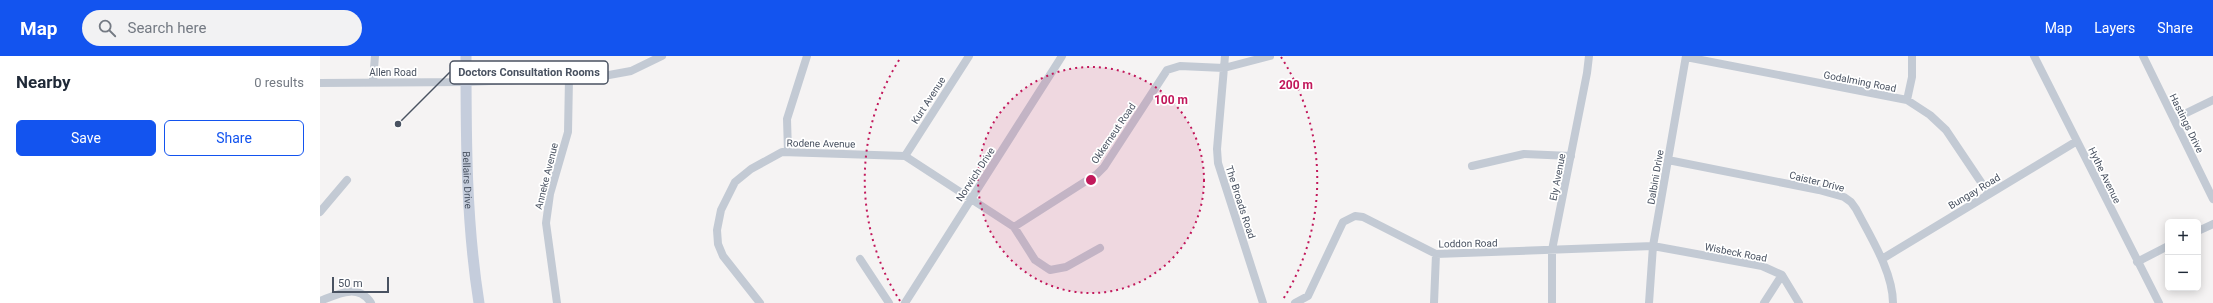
<!DOCTYPE html>
<meta charset="utf-8">
<style>
:root{--surface:#fff;--page:#f2f2f3;--text:#1f2937;--muted:#747a83;--line:#e0e1e3;--accent:#1354ef}
body{margin:0;font-family:Roboto,sans-serif;background:var(--page);color:var(--text)}
.controls{position:absolute;right:12px;bottom:12px;display:grid;overflow:hidden;border-radius:6px;box-shadow:0 2px 10px #0003}
.controls button{width:36px;height:36px;display:grid;place-items:center;padding:0;border:0;border-bottom:1px solid var(--line);background:var(--surface);color:var(--text);font:20px sans-serif}
.scale{position:absolute;left:12px;bottom:10px;width:57px;box-sizing:border-box;padding-left:4px;border:2px solid #495261;border-top:0;font-size:11px;line-height:14px;white-space:nowrap;color:#495261;-webkit-text-stroke:3px #fff;paint-order:stroke}
.list{margin:0;padding:0;list-style:none}
h2{display:flex;justify-content:space-between;align-items:center;height:52px;margin:0;padding:0 16px;font-size:17px}
h2 small{font-size:13px;font-weight:400;color:var(--muted)}
.actions{display:flex;gap:8px;padding:12px 16px}
.actions a{flex:1;padding:9px 0;border:1px solid var(--accent);border-radius:6px;text-align:center;font-size:14px;color:var(--accent)}
.actions .main{background:var(--accent);color:#fff}
.icon{flex:none;width:22px;height:22px;fill:none;stroke:currentColor;stroke-width:2;stroke-linecap:round;stroke-linejoin:round}
.map{position:relative;flex:none;width:1893px;height:247px;overflow:hidden}
header{display:flex;align-items:center;gap:24px;box-sizing:border-box;height:56px;padding:0 20px;background:var(--accent);color:#fff}
header strong{font-size:19px}
nav{display:flex;gap:22px;margin-inline-start:auto;font-size:14px}
.search{width:280px;height:36px;background:var(--page);display:flex;align-items:center;gap:10px;box-sizing:border-box;padding:0 14px;border-radius:22px;color:var(--muted);font-size:15px}
main{display:flex}
aside{flex:1;background:var(--surface)}
.map>svg:first-child{display:block}
.lines{fill:none;stroke-linecap:round;stroke-linejoin:round}
.street{stroke:#c3cad4;stroke-width:8}
.secondary{stroke:#c5cddc;stroke-width:11}
.ring{fill:none;stroke:#c2185b;stroke-width:2;stroke-dasharray:2 4}
.labels{text-anchor:middle;stroke-width:3.5;stroke-linejoin:round;paint-order:stroke}
.street-label{font-size:10px;fill:#495261;stroke:#fff}
.centre{fill:#c2185b;stroke:#fff;stroke-width:2}
.ring-label{font-size:12px;text-anchor:middle;font-weight:bold;fill:#c2185b;stroke:#fff;stroke-width:3.5;stroke-linejoin:round;paint-order:stroke}
.leader{fill:none;stroke:#495261;stroke-width:1.5}
.callout-dot{fill:#495261;stroke:#fff;stroke-width:1.5}
.callout{fill:#fff;stroke:#495261;stroke-width:1.5}
.callout-label{font-size:11px;text-anchor:middle;font-weight:bold;fill:#495261}
</style>
<header>
<strong>Map</strong>
<div class="search"><svg class="icon" aria-label="search" viewBox="0 0 24 24"><circle cx="10" cy="10" r="6"/><path d="M15 15l6 6"/></svg>Search here</div>
<nav><a>Map</a><a>Layers</a><a>Share</a></nav>
</header>
<main>
<aside>
<h2>Nearby<small>0 results</small></h2>
<ul class="list">
</ul>
<div class="actions"><a class="main">Save</a><a>Share</a></div>
</aside>
<div class="map">
<svg width="1893" height="247" viewBox="0 0 1893 247">
<rect width="100%" height="100%" fill="#f5f3f3"/>
<g class="lines">
<!-- street -->
<path class="street" d="M905 0 897 93 898 107 943 247
M1714 0 1839 247
M1823 0 1893 143
M1366 1 1587 44 1610 59 1626 74 1669 138
M53 25 55 0
M0 27 146 26 278 21 311 15 342 0
M1587 44 1592 21V0
M1854 63 1893 44
M468 96 467 63 487 0
M585 100 649 0
M1348 104 1499 134 1524 141 1531 146 1536 153C1550 180 1573 216 1573 247
M1152 110 1204 98 1251 100
M0 156 27 124
M694 171 777 118 784 111 847 14 860 10 904 12 950 0
M1878 175 1893 168
M540 203 569 247
M1562 203 1757 85
M1817 206 1848 190
M0 245C18 238 38 227 51 247
M237 247 226 167 230 138 248 76 249 22
M440 247 403 200 398 188 397 174 401 154 415 126 431 113 462 96 585 100 694 171 715 204 730 214 746 211 780 192
M585 247 742 0
M975 247 988 240 1023 166 1035 160 1043 161 1116 198 1333 190 1442 210 1462 219 1479 247
M1114 247 1116 198
M1232 247V194L1267 17 1269 0
M1329 247 1333 190 1366 0
M1444 247 1462 219"/>
<!-- secondary -->
<path class="secondary" id="s1" d="M146 0C146 83 146 165 159 247"/>
</g>
<!-- distance rings -->
<circle cx="771" cy="124" r="113" fill="#c2185b" fill-opacity=".12"/>
<g class="ring">
<circle cx="771" cy="124" r="113"/>
<path d="M580 245A226 226 0 0 1 581 1M961 1A226 226 0 0 1 962 245"/>
</g>
<g class="labels">
<!-- street labels -->
<g class="street-label">
<text x="73" y="20">Allen Road</text>
<text transform="translate(1540 25) rotate(11)" y="4">Godalming Road</text>
<text transform="translate(608 44) rotate(-57)" y="4">Kurt Avenue</text>
<text transform="translate(1867 67) rotate(64)" y="4">Hastings Drive</text>
<text transform="translate(793 77) rotate(-56)" y="4">Okkerneut Road</text>
<text transform="translate(501 87) rotate(1)" y="4">Rodene Avenue</text>
<text transform="translate(655 118) rotate(-57)" y="4">Norwich Drive</text>
<text transform="translate(1785 119) rotate(64)" y="4">Hythe Avenue</text>
<text transform="translate(226 120) rotate(-76)" y="4">Anneke Avenue</text>
<text transform="translate(1237 121) rotate(-79)" y="4">Ely Avenue</text>
<text transform="translate(1335 121) rotate(-80)" y="4">Dalbini Drive</text>
<text dy="4" stroke="none"><textPath href="#s1" startOffset="124">Bellairs Drive</textPath></text>
<text transform="translate(1497 125) rotate(14)" y="4">Caister Drive</text>
<text transform="translate(1654 135) rotate(-31)" y="4">Bungay Road</text>
<text transform="translate(921 146) rotate(72)" y="4">The Broads Road</text>
<text transform="translate(1148 187) rotate(-1)" y="4">Loddon Road</text>
<text transform="translate(1416 196) rotate(11)" y="4">Wisbeck Road</text>
</g>
</g>
<circle cx="771" cy="124" r="6" class="centre"/>
<g class="ring-label">
<text x="976" y="33">200 m</text>
<text x="851" y="48">100 m</text>
</g>
<!-- callouts -->
<path class="leader" d="M78 68L130 16"/>
<circle class="callout-dot" cx="78" cy="68" r="4"/>
<rect class="callout" x="130" y="5" width="158" height="23" rx="4"/>
<g class="callout-label">
<text x="209" y="20">Doctors Consultation Rooms</text>
</g>
</svg>
<div class="controls">
<button>+</button>
<button>−</button>
</div>
<div class="scale">50 m</div>
</div>
</main>
